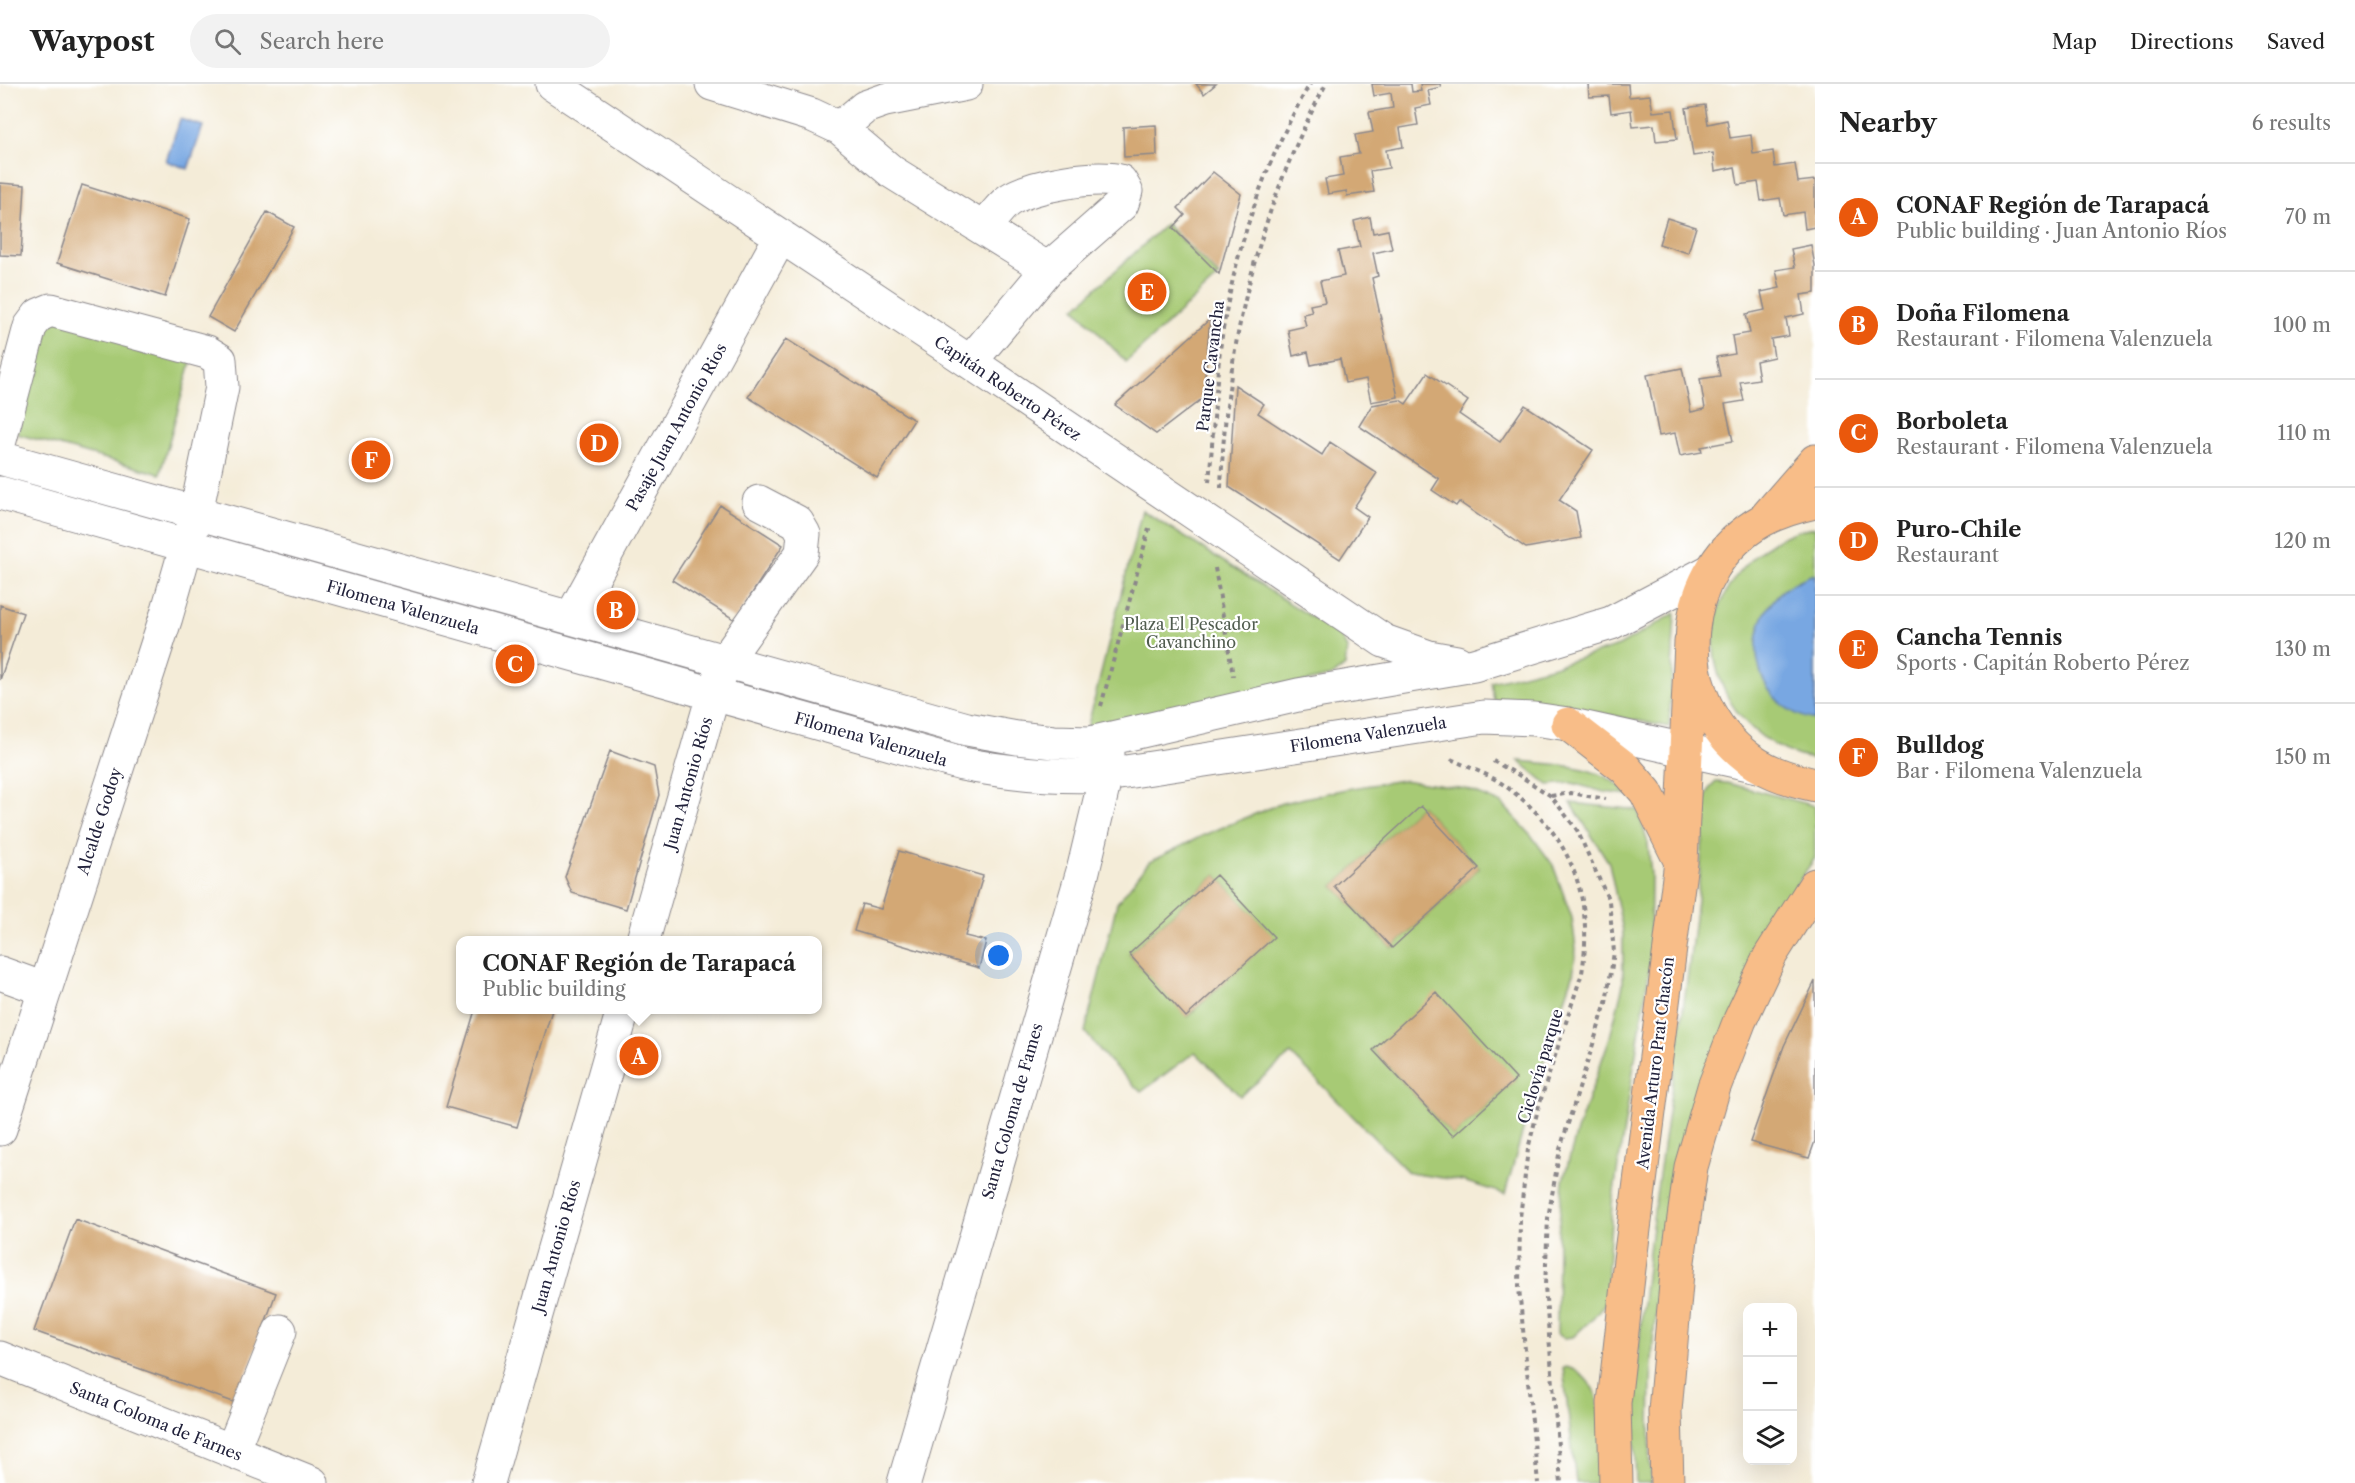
<!DOCTYPE html>
<meta charset="utf-8">
<style>
:root{--surface:#fff;--page:#f2f2f2;--text:#222;--muted:#767676;--line:#e0e0e0;--accent:#ea580c}
body{margin:0;font-family:"Libre Caslon Text",serif;background:var(--page);color:var(--text)}
.controls{position:absolute;right:18px;bottom:18px;display:grid;overflow:hidden;border-radius:12px;box-shadow:0 6px 24px #0002}
.controls button{width:54px;height:54px;display:grid;place-items:center;padding:0;border:0;border-bottom:2px solid var(--line);background:var(--surface);color:var(--text);font:30px sans-serif}
.you{position:absolute;left:999px;top:872px;width:21px;height:21px;margin:-15px;border:4px solid #fff;border-radius:50%;background:#1a73e8;box-shadow:0 0 0 9px #1a73e833}
.badge{display:grid;place-items:center;width:39px;height:39px;border-radius:50%;background:var(--accent);color:#fff;font-size:20px;font-weight:700}
.pin{position:absolute;translate:-50% -50%;border:3px solid #fff;box-shadow:0 2px 6px #0006}
.popup{position:absolute;left:456px;top:852px;width:366px;height:78px;box-sizing:border-box;display:grid;place-content:center;border-radius:12px;background:var(--surface);filter:drop-shadow(0 2px 4px #0005);font-size:20px;white-space:nowrap;color:var(--muted)}
.popup b{font-size:22px;color:var(--text)}
.popup::after{content:'';position:absolute;left:50%;top:100%;margin-left:-12px;border:12px solid transparent;border-top-color:var(--surface)}
.list{margin:0;padding:0;list-style:none}
h2{display:flex;justify-content:space-between;align-items:center;height:78px;margin:0;padding:0 24px;font-size:26px}
h2 small{font-size:20px;font-weight:400;color:var(--muted)}
.list li{display:grid;grid-template-columns:39px 1fr auto;gap:18px;align-items:center;box-sizing:border-box;height:108px;padding:0 24px;border-top:2px solid var(--line)}
.list b{display:block;font-size:22px;white-space:nowrap}
.list p{margin:0;font-size:20px;white-space:nowrap;color:var(--muted)}
.list em{font-size:20px;font-style:normal;color:var(--muted)}
.icon{flex:none;width:33px;height:33px;fill:none;stroke:currentColor;stroke-width:2;stroke-linecap:round;stroke-linejoin:round}
.map{position:relative;flex:none;width:1815px;height:1399px;overflow:hidden}
header{display:flex;align-items:center;gap:36px;box-sizing:border-box;height:84px;padding:0 30px;background:var(--surface);border-bottom:2px solid var(--line)}
header strong{font-size:28px}
nav{display:flex;gap:33px;margin-inline-start:auto;font-size:21px}
.search{width:420px;height:54px;background:var(--page);display:flex;align-items:center;gap:15px;box-sizing:border-box;padding:0 21px;border-radius:33px;color:var(--muted);font-size:22px}
main{display:flex}
aside{flex:1;background:var(--surface)}
.map>svg:first-child{display:block}
.green{fill:#a7ca74;stroke:#647658;stroke-width:1.5;fill-rule:evenodd}
.water{fill:#78a7e2;stroke:#4d648e;stroke-width:1.5}
.building{fill:#d3a875}
.lines{fill:none;stroke-linecap:round;stroke-linejoin:round}
.minor-casing{stroke:#8b878a;stroke-width:35}
.major-casing{stroke:#8b878a;stroke-width:35}
.path{stroke:#8b878a;stroke-width:4;stroke-dasharray:4.5 4.5;stroke-linecap:butt}
.minor{stroke:#fff;stroke-width:33}
.major{stroke:#f8bd88;stroke-width:33}
.labels{text-anchor:middle;stroke-width:4.5;stroke-linejoin:round;paint-order:stroke}
.street-label{font-size:16px;fill:#22223b;stroke:#fff}
.park-label{font-size:16px;fill:#515d4f;stroke:#fff}
</style>
<header>
<strong>Waypost</strong>
<div class="search"><svg class="icon" aria-label="search" viewBox="0 0 24 24"><circle cx="10" cy="10" r="6"/><path d="M15 15l6 6"/></svg>Search here</div>
<nav><a>Map</a><a>Directions</a><a>Saved</a></nav>
</header>
<main>
<div class="map">
<svg width="1815" height="1399" viewBox="0 0 1815 1399">
<rect width="100%" height="100%" fill="#fff"/>
<filter id="ink" filterUnits="userSpaceOnUse"><feTurbulence type="fractalNoise" baseFrequency=".0167" numOctaves="2"/><feDisplacementMap in="SourceGraphic" scale="12" xChannelSelector="R" yChannelSelector="G"/><feConvolveMatrix kernelMatrix="1 2 1 2 8 2 1 2 1" color-interpolation-filters="sRGB"/></filter>
<filter id="wash" filterUnits="userSpaceOnUse"><feTurbulence type="fractalNoise" baseFrequency=".008" numOctaves="4" result="noise"/><feDisplacementMap in="SourceGraphic" scale="24" xChannelSelector="R" yChannelSelector="G"/><feGaussianBlur stdDeviation="1.35" result="paint"/><feColorMatrix in="noise" values="0 0 0 0 0 0 0 0 0 0 0 0 0 0 0 0 0 1.4 0 .05"/><feComposite in="paint" operator="in"/></filter>
<g filter="url(#wash)">
<rect width="100%" height="100%" fill="#f4ecd8"/>
<!-- green -->
<path class="green" d="M1166 140 1219 192 1126 278 1075 224Z
M49 232 193 271 160 390 17 350Z
M1142 426 1340 551 1347 565 1345 582 1332 592 1086 649Z
M1815 443V676C1715 656 1677 537 1757 470 1773 456 1794 446 1815 443Z
M1675 529 1669 643 1584 626 1494 616 1491 598 1551 583 1619 562Z
M1519 677C1560 681 1601 680 1630 711L1604 708 1572 699 1548 701Z
M1402 696 1466 705 1502 720 1531 751 1553 781 1572 834 1576 865 1573 891 1536 1001 1505 1110 1463 1097 1409 1089 1291 970 1240 1012 1195 968 1141 1008 1109 977 1085 948 1117 819 1149 778 1204 751 1282 719 1346 705ZM1421 722 1479 784 1392 864 1334 802ZM1216 791 1273 853 1187 933 1129 870ZM1373 966 1516 995 1453 1052Z
M1716 698 1727 699 1815 722V774L1796 801 1676 1083C1656 1186 1647 1294 1651 1399H1636C1631 1300 1644 1203 1657 1105 1675 975 1698 844 1706 713L1710 704Z
M1571 719 1638 726 1648 760 1651 791 1650 882 1612 1120 1606 1218 1592 1235 1573 1253 1564 1254 1557 1250 1558 1149 1563 1097 1577 1047 1610 953 1623 901V847L1609 779Z
M1563 1283C1579 1283 1595 1302 1598 1318 1602 1344 1600 1373 1601 1399H1576Z"/>
<!-- water -->
<path class="water" d="M180 35 203 42 188 85 166 77Z
M1811 491H1815V636C1757 625 1739 555 1776 513 1785 502 1798 497 1811 491Z"/>
<g id="blocks">
<!-- building -->
<path class="building" d="M1196 0H1216L1204 10Z
M1372 0H1411L1412 8 1421 7 1420 0H1440L1441 3 1428 6 1431 21 1415 24 1418 41 1400 44 1403 63 1386 66 1389 84 1370 87 1374 108 1347 112 1346 107 1328 110 1325 95 1343 92 1340 73 1359 70 1355 51 1373 48 1369 28 1393 24 1391 9 1374 12Z
M1588 0H1628L1629 13 1650 11 1653 28 1673 26 1677 55 1656 57 1654 41 1633 43 1631 26 1611 29 1609 12 1589 13Z
M1705 21 1708 40 1727 36 1730 54 1751 51 1753 70 1773 67 1775 83 1795 80 1798 98 1815 96V143L1805 145 1803 128 1783 131 1780 114 1761 117 1758 98 1738 101 1735 83 1715 87 1713 69 1693 72 1686 24Z
M1156 41 1157 71 1124 73 1123 43Z
M1213 88 1241 110 1219 190 1173 144 1185 131 1178 124Z
M0 99 25 101 21 172 0 171Z
M82 101 190 135 165 213 57 179Z
M267 128 294 143 234 248 208 233Z
M1370 133 1373 149 1388 146 1392 165 1373 169 1378 192 1372 194 1398 313 1371 318 1366 295 1345 299 1340 275 1311 281 1308 268 1293 272 1288 246 1306 242 1303 230 1312 228 1310 221 1325 218 1320 197 1344 192 1338 167 1360 163 1354 137Z
M1667 134 1696 143 1688 169 1659 160Z
M1811 161 1815 181V209L1801 211 1804 230 1786 234 1789 252 1771 255 1774 273 1756 277 1759 295 1740 298 1744 317 1725 320 1733 357 1701 363 1702 368 1680 372 1675 349 1659 352 1647 291 1682 284 1691 328 1705 325 1700 295 1720 292 1716 273 1735 270 1732 252 1750 249 1746 230 1765 226 1761 208 1780 204 1776 186 1795 183 1791 165Z
M1210 235 1203 314 1156 350 1115 321Z
M786 255 914 336 877 394 748 313Z
M1427 289 1468 317 1459 330 1500 358 1525 321 1593 366 1559 416 1576 427 1581 454 1526 464 1459 418 1456 422 1432 406 1439 395 1359 342 1372 321 1400 316 1406 320Z
M1235 301 1264 320 1258 329 1322 371 1330 358 1377 389 1354 423 1368 433 1340 475 1229 403Z
M720 421 783 461 735 536 672 496Z
M0 521 23 529 0 596Z
M610 667 654 683 659 711 626 825 572 809 565 793Z
M1421 722 1479 784 1392 864 1334 802Z
M899 767 983 792 965 852 986 857 979 884 854 847 862 820 881 825Z
M1216 791 1274 853 1186 933 1129 870Z
M1815 897V1057L1809 1074 1750 1058 1784 962Z
M1436 908 1516 995 1453 1052 1373 966Z
M475 926H552L517 1043 446 1023Z
M75 1135 276 1209 236 1319 34 1247Z"/>
</g>
</g>
<g filter="url(#ink)">
<use href="#blocks" fill-opacity="0" stroke="#8b878a" stroke-width="1.5"/>
<g class="lines">
<defs>
<path id="minor" d="M552 0 970 278 1384 557 1429 573 1457 578
M712 0 812 31 840 44 892 88 1048 185 970 278
M840 44 865 23 885 16 966 0
M984 144C991 136 999 123 1009 116 1033 101 1093 91 1120 97L1126 107 1122 120 1048 185
M0 356 30 243 39 231 51 226 207 268 220 276 222 303 196 429 166 533 0 1045
M0 374 967 645 1017 654 1054 658 1090 659 1298 611 1474 581 1611 539 1710 487
M0 409 962 680C1010 689 1057 694 1106 691L1484 633 1534 635 1568 640 1762 683
M571 534 781 152
M643 856 713 611 725 577 802 469 804 450 797 438 759 418
M0 889 44 905
M0 1274 312 1399
M232 1367 280 1247
M488 1399 623 926
M904 1399 1083 787 1106 691 1108 670"/>
<path id="major" d="M1815 418C1797 422 1780 427 1763 436 1678 484 1668 605 1741 668 1762 687 1788 695 1815 701
M1767 432 1815 377
M1568 640 1625 684 1646 708 1679 774
M1616 1399 1614 1319 1629 1184 1681 778 1691 558
M1667 1399 1665 1327 1678 1177 1691 1083 1714 1003 1740 936 1770 872 1815 801"/>
</defs>
<!-- minor casing -->
<use href="#minor" class="minor-casing"/>
<!-- major casing -->
<use href="#major" class="major-casing"/>
<!-- path -->
<path class="path" d="M1209 398C1213 354 1215 310 1220 266 1232 174 1263 80 1310 0
M1221 404C1226 261 1258 127 1326 0
M1215 484 1233 592
M1101 622 1150 441
M1451 675C1467 683 1486 689 1501 699 1568 745 1595 809 1582 889L1539 1021 1528 1065 1520 1134 1519 1204 1538 1399
M1493 677 1517 690 1551 712 1577 746 1609 817 1614 868 1606 919 1560 1065 1548 1134 1545 1202 1561 1399
M1551 712 1571 709 1606 715"/>
<!-- minor -->
<use href="#minor" class="minor"/>
<!-- major -->
<use href="#major" class="major"/>
</g>
</g>
<g class="labels">
<!-- street labels -->
<g class="street-label">
<text transform="translate(1210 282) rotate(-83)" y="6">Parque Cavancha</text>
<text transform="translate(1008 304) rotate(34)" y="6">Capitán Roberto Pérez</text>
<text transform="translate(676 343) rotate(-61)" y="6">Pasaje Juan Antonio Rios</text>
<text transform="translate(403 523) rotate(16)" y="6">Filomena Valenzuela</text>
<text transform="translate(1368 650) rotate(-9)" y="6">Filomena Valenzuela</text>
<text transform="translate(871 655) rotate(16)" y="6">Filomena Valenzuela</text>
<text transform="translate(688 699) rotate(-74)" y="6">Juan Antonio Ríos</text>
<text transform="translate(99 737) rotate(-72)" y="6">Alcalde Godoy</text>
<text transform="translate(1655 979) rotate(-83)" y="6">Avenida Arturo Prat Chacón</text>
<text transform="translate(1540 982) rotate(-73)" y="6">Ciclovía parque</text>
<text transform="translate(1012 1027) rotate(-74)" y="6">Santa Coloma de Fames</text>
<text transform="translate(556 1162) rotate(-74)" y="6">Juan Antonio Ríos</text>
<text transform="translate(156 1337) rotate(22)" y="6">Santa Coloma de Farnes</text>
</g>
<!-- park labels -->
<g class="park-label">
<text x="1191" y="546">Plaza El Pescador<tspan x="1191" dy="18">Cavanchino</tspan></text>
</g>
</g>
</svg>
<div class="controls">
<button>+</button>
<button>−</button>
<button><svg class="icon" aria-label="layers" viewBox="0 0 24 24"><path d="M12 4l9 5-9 5-9-5zM3 14l9 5 9-5"/></svg></button>
</div>
<div class="you"></div>
<div class="pin badge" style="left:639px;top:972px">A</div>
<div class="popup"><b>CONAF Región de Tarapacá</b>Public building</div>
<div class="pin badge" style="left:616px;top:526px">B</div>
<div class="pin badge" style="left:515px;top:580px">C</div>
<div class="pin badge" style="left:599px;top:359px">D</div>
<div class="pin badge" style="left:1147px;top:208px">E</div>
<div class="pin badge" style="left:371px;top:376px">F</div>
</div>
<aside>
<h2>Nearby<small>6 results</small></h2>
<ul class="list">
<li><span class="badge">A</span><div><b>CONAF Región de Tarapacá</b><p>Public building · Juan Antonio Ríos</p></div><em>70 m</em></li>
<li><span class="badge">B</span><div><b>Doña Filomena</b><p>Restaurant · Filomena Valenzuela</p></div><em>100 m</em></li>
<li><span class="badge">C</span><div><b>Borboleta</b><p>Restaurant · Filomena Valenzuela</p></div><em>110 m</em></li>
<li><span class="badge">D</span><div><b>Puro-Chile</b><p>Restaurant</p></div><em>120 m</em></li>
<li><span class="badge">E</span><div><b>Cancha Tennis</b><p>Sports · Capitán Roberto Pérez</p></div><em>130 m</em></li>
<li><span class="badge">F</span><div><b>Bulldog</b><p>Bar · Filomena Valenzuela</p></div><em>150 m</em></li>
</ul>
</aside>
</main>
